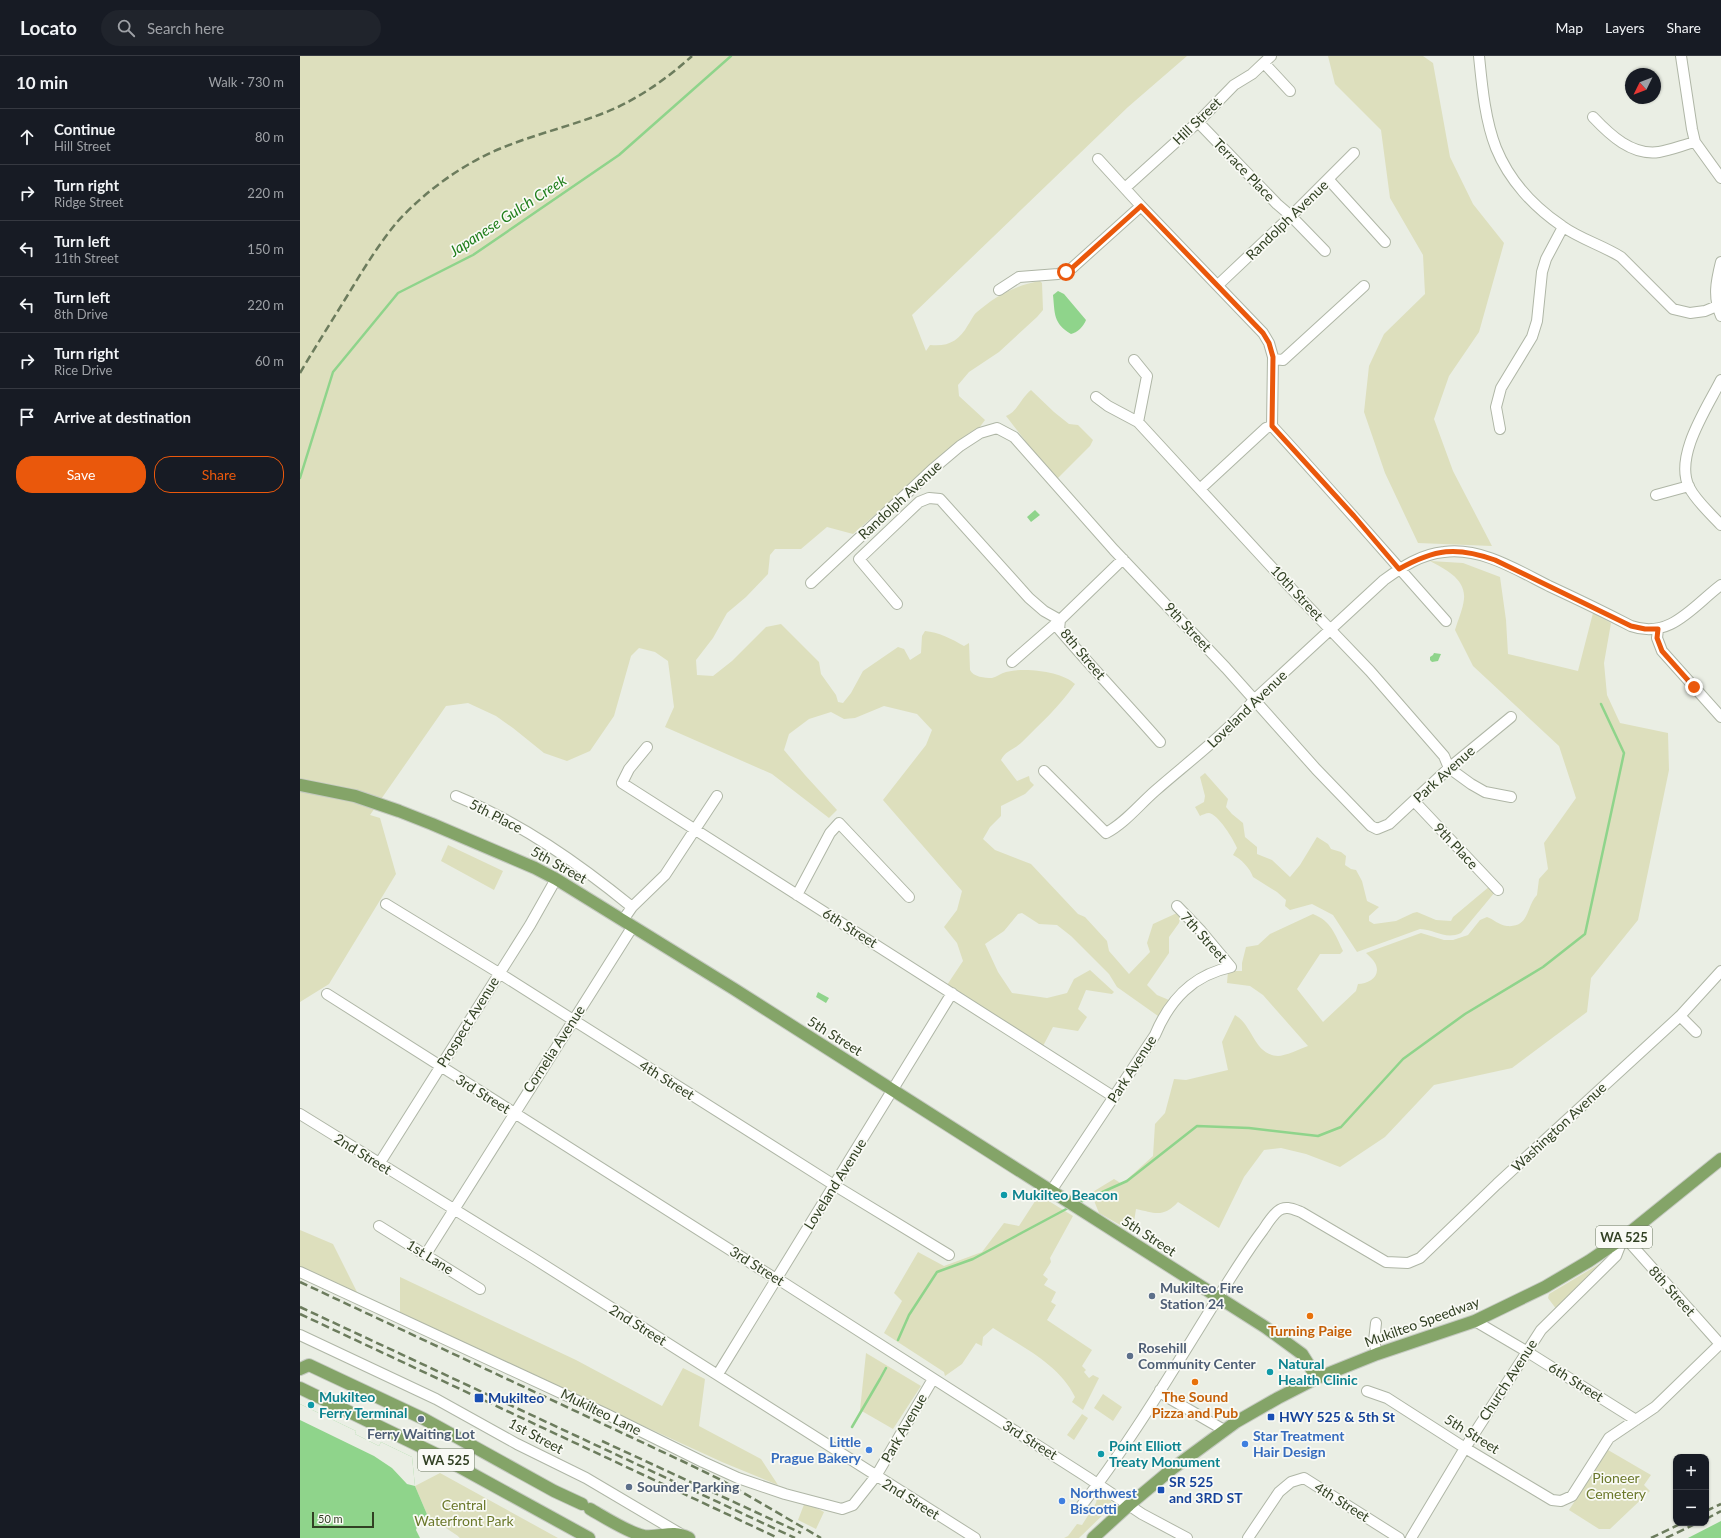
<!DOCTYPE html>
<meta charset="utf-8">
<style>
:root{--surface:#171b24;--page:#20242c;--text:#f1f3f6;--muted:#9ea1a6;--line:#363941;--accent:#ea580c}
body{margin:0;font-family:Lato,sans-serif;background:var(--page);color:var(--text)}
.controls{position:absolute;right:12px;bottom:12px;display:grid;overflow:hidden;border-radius:8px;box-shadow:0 1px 3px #0004}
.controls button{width:36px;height:36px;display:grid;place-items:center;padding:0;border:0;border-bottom:1px solid var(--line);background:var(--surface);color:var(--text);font:20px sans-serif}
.compass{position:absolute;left:1325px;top:12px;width:36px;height:36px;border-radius:50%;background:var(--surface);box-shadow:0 1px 3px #0004;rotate:227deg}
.scale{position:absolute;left:12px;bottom:10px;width:62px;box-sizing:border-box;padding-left:4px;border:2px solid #314023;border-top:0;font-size:11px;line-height:14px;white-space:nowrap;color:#314023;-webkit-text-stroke:3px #f9faf5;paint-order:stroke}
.stop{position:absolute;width:12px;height:12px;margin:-9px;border:3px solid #ea580c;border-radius:50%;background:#fff}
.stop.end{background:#ea580c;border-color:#fff;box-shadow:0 1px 4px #0008}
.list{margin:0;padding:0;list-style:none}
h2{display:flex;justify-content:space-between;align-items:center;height:52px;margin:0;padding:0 16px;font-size:17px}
h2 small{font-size:13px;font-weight:400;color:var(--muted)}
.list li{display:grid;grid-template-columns:26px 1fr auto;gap:12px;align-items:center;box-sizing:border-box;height:56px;padding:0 16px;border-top:1px solid var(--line)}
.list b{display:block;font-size:15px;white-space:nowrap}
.list p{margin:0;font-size:13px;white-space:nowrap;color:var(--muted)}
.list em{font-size:13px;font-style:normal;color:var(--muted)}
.actions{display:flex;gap:8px;padding:12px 16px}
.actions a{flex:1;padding:9px 0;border:1px solid var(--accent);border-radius:16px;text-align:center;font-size:14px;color:var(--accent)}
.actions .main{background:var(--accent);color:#fff}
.icon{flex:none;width:22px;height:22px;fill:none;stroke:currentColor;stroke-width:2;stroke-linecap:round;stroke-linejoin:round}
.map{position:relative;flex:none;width:1421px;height:1482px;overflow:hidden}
header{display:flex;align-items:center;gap:24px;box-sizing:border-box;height:56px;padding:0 20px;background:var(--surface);border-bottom:1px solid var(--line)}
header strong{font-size:19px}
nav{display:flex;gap:22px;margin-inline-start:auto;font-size:14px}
.search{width:280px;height:36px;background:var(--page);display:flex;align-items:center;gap:10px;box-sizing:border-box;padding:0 14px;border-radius:22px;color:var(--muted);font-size:15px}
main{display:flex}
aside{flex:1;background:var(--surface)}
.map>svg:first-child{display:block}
.green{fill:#dddfbd}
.water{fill:#8fd48b}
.pier{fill:#eaeee4}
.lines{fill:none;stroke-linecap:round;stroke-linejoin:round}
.stream{stroke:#8fd48b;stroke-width:2.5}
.minor-casing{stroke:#afb6a6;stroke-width:12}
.major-casing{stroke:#c5cac1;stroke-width:14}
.minor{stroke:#fff;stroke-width:10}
.major{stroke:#84a468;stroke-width:12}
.rail{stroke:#6c7c5d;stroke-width:2.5;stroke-dasharray:8 4;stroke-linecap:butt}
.route{stroke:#ea580c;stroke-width:5}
.culture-dot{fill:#0f9aa8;stroke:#f9faf5;stroke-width:1.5}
.service-dot{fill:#5c6f8a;stroke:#f9faf5;stroke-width:1.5}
.food-dot{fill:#e8710a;stroke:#f9faf5;stroke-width:1.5}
.transit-dot{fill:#1a4fb4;stroke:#f9faf5;stroke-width:1.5}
.shop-dot{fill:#3f7fe0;stroke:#f9faf5;stroke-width:1.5}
.labels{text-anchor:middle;stroke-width:3.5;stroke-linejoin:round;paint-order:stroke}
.shield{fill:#f9faf5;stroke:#6d7862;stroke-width:1}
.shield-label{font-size:13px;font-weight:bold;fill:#314023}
.street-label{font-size:14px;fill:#314023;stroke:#f9faf5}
.culture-label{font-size:14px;font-weight:bold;fill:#0d838f;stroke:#f9faf5;text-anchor:start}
.service-label{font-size:14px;font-weight:bold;fill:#4e5e75;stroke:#f9faf5;text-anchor:start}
.food-label{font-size:14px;font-weight:bold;fill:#c56008;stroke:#f9faf5}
.transit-label{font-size:14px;font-weight:bold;fill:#164399;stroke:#f9faf5;text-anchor:start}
.shop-label{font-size:14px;font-weight:bold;fill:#366cbe;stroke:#f9faf5;text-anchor:start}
.park-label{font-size:14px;fill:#6b782b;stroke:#f9faf5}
.water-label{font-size:15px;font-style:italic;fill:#1f7e1b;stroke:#f9faf5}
</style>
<header>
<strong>Locato</strong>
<div class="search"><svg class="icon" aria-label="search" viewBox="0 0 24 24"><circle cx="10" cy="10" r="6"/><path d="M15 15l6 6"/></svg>Search here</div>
<nav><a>Map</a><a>Layers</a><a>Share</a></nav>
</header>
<main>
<aside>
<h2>10 min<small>Walk · 730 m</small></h2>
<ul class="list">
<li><svg class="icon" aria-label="ahead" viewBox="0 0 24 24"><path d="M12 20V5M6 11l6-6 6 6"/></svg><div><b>Continue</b><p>Hill Street</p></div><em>80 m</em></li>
<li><svg class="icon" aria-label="right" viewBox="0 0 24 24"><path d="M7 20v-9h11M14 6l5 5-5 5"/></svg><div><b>Turn right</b><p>Ridge Street</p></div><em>220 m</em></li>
<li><svg class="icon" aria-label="left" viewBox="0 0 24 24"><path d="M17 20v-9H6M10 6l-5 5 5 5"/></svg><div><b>Turn left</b><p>11th Street</p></div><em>150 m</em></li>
<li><svg class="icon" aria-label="left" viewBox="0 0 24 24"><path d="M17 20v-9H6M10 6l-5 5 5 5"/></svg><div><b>Turn left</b><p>8th Drive</p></div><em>220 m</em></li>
<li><svg class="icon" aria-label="right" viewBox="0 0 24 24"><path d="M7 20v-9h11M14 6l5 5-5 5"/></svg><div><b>Turn right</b><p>Rice Drive</p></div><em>60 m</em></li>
<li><svg class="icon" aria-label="arrive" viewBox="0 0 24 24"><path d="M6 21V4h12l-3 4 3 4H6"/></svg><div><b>Arrive at destination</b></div></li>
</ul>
<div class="actions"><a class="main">Save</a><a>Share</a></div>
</aside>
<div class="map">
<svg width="1421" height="1482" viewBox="0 0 1421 1482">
<rect width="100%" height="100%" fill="#eaeee4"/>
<!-- green -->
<path class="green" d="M0 0H887L828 51 612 259 626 295 630 289C648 291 659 285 668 269 671 265 673 259 677 256 695 240 716 229 740 225L742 227 743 254 737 261 699 296 669 316 658 329 659 340 685 364 679 372 669 377 553 478 527 471 501 493H475L470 499 468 518 446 541 427 557 413 582 396 604 397 619 413 620 432 605 466 571 481 568 519 606 521 618 536 639 538 646 543 647 551 637 563 615 598 591 604 593 610 604 621 597 622 580 625 575C638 576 652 583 664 590L669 587 670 614C673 621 685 622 692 622 697 621 701 617 706 616 724 611 762 615 775 628 760 650 740 668 721 687 713 694 705 695 701 704L717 725 729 720 730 725 734 729 725 738 701 750V760L690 771 683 783 695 794 731 808 778 858 785 861 807 885 809 895 829 918 850 896 847 887 853 868 877 857 881 860 879 867 869 881V897L847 929 857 939 869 944 858 960 817 931 809 918 771 880 757 869 739 868 722 857 718 858 704 875 685 888 698 916 712 937 747 942 767 937 774 923 790 914 814 936 812 938 786 934 778 953 787 961 778 975 753 971 743 990 647 929 663 905 657 887 644 871 657 854 662 835 583 744 626 689 632 674 617 658 584 650 555 662 544 663 531 656 509 663 489 678 484 694 505 719 537 754 529 762 472 718 365 671 374 651 368 605 355 596 339 592 331 600 314 660 290 695 267 705 244 697 213 672 196 660 168 647 146 650 70 759 80 762 96 818 29 928 0 946Z
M1028 0H1123L1133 7 1150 101 1173 148 1204 187 1179 276 1149 320 1134 363 1153 415 1192 490 1118 487 1085 417 1064 356 1069 310 1084 278 1125 238 1123 199 1090 142 1081 74 1035 28Z
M731 334 754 356 769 368 778 369 793 384 790 390 758 422H755C737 402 722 380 706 360 717 356 721 342 731 334Z
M1130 505 1163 507 1200 521 1206 564 1208 598 1278 615 1293 557 1311 567 1304 607 1307 639 1320 667 1368 677 1369 714 1338 864 1291 922 1287 956 1212 1012 1134 1029 1085 1081 1040 1111 1006 1098 981 1092 964 1094 944 1121 919 1172 878 1146C863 1162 855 1157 836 1153L834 1166 829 1174 799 1157 791 1137 814 1123 822 1128 853 1100 855 1068 865 1057 874 1023 886 1024 928 1014 922 986 935 959C953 969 954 999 978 1000 985 1000 1000 993 1008 990L963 939 950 930 927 927 928 915H942V907L946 891 958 889 970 878 1013 858C1031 865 1035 878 1043 895L1040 898H1020L997 933 1023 966 1056 935 1058 928C1069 928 1082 920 1075 907 1073 903 1069 900 1066 897L1121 877 1144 884H1153L1168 879 1180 864 1187 861C1193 863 1199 869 1207 870 1230 872 1226 850 1237 839L1239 823 1248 813 1244 787 1276 742 1259 690 1173 610 1155 574C1158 564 1163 553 1164 543 1166 523 1145 513 1130 505Z
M905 717 928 743 926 751 932 758 943 767 945 781 957 791V798L972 804 990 821 1000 809 1017 781 1028 788 1031 793 1041 796 1046 800 1045 809 1051 813 1056 814 1062 825 1067 845 1079 851 1069 860V865L1074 868 1096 865 1113 857 1117 856 1136 864 1151 865 1153 861 1190 830 1195 836 1161 877C1145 884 1136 874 1120 873L1057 896 1033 859 1012 848 990 854 985 850 986 844 977 836 953 821C950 812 941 803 933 799L937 792C934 784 918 758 909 757 906 757 902 759 900 760L895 751 904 746 905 740 900 721Z
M148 789 203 815 194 834 141 805Z
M739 1139 773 1160 750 1202 751 1206 743 1219 748 1223 744 1229 756 1236 751 1246 756 1249 747 1264 792 1294 782 1310 786 1314 784 1316 789 1322 793 1319 799 1322 783 1354 772 1346 775 1341C759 1308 722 1291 693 1272L683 1281 682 1290 676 1287 662 1308 645 1320 644 1316 584 1277 602 1245 594 1237 618 1196 644 1210 682 1196 704 1167 719 1170Z
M0 1174 33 1188 58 1238 0 1211Z
M1306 1204 1257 1254 1248 1242 1249 1238Z
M100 1221 276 1304 362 1350 383 1312 405 1323 399 1370 461 1403 478 1429 422 1406 100 1258Z
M566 1297 621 1330 593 1373 560 1354Z
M803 1338 822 1351 813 1365 794 1352Z
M782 1358 788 1362 774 1384 767 1379Z
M1308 1394 1351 1419 1344 1429 1350 1435 1310 1473H1299L1269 1454Z
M140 1417 258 1482H160L129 1463 115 1430Z
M802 1438 811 1445 812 1449 810 1452 779 1482H764L768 1480 777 1468 782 1469 796 1447 797 1441Z
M505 1446 524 1456 516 1473 498 1464Z"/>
<!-- water -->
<path class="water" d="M758 235 764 238 786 264C784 270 777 277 771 278 753 267 755 258 753 239Z
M735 454 740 459 731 466 727 461Z
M1134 597 1141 598 1138 605 1132 606 1130 604V601L1133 599Z
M518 936 529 942 526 947 516 941Z
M0 1348 56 1375 55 1378 79 1390 81 1386 112 1401 115 1430 129 1463 157 1482H0Z
M1421 1465V1482H1388Z"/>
<!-- pier -->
<path class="pier" d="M0 1348 56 1375 55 1378 79 1390 81 1386 112 1401 115 1430 107 1428 92 1412 74 1400 0 1364Z
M128 1460 158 1480 159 1482H120L116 1474 120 1462Z"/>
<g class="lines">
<!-- stream -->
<path class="stream" d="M0 422 33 316 98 237 173 199 319 99 431 0
M778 1147 827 1125 897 1070 949 1072 1018 1080 1041 1071 1103 1003 1165 958 1243 911 1285 878 1324 697 1301 648
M598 1284 609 1259 637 1216 673 1203 770 1151
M552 1371 580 1323 586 1312"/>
<defs>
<path id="minor" d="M1179 0C1182 30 1185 64 1196 92 1209 124 1234 151 1262 170 1280 183 1302 189 1321 201L1373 253 1390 257 1405 255 1417 250
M1381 0 1392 73 1395 86 1421 122
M964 7 990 35
M1293 61C1310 79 1332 100 1359 96 1371 94 1383 89 1395 86
M898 66 977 148 991 160 1025 195
M798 103 841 150 963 277 969 287 973 301 972 370
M1029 124 1085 186
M825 132 898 66 934 29 952 18 971 0
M1421 206C1416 226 1413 241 1421 260
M918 229 991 160 1054 97
M699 234 719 221 758 218 772 212 841 150
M973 303 983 304 1064 230
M834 304 847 320 838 366
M1421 324C1407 352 1374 400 1389 431 1396 445 1410 457 1421 469
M796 341 808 350 838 366 1001 543 1070 615 1144 700 1149 712 1171 728 1185 736 1211 741
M972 370C1031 434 1088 500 1146 565
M1200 373 1196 351 1201 332 1232 281 1237 265 1242 216 1246 203 1263 171
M900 433 966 372 972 370
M1356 439 1389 430
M511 527 634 412 660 390 680 377 697 372 714 381 814 494 926 612 1016 713 1071 770 1077 773 1089 768 1149 712 1211 661
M597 548 559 503 619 446 629 442 640 443 729 542 744 555 760 564
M760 564 759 573C792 612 827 648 860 686
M1358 573 1357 582 1362 595 1421 661
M712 606 760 564 823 503
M347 691 329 713 322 727 814 1041
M744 715 806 777C825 767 839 749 855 735 888 706 925 679 954 644L1084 524C1102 511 1121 498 1144 496 1181 491 1217 514 1249 530 1277 543 1304 556 1331 570 1370 584 1393 550 1421 529
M156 740C221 767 278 807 332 851
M1114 745 1198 834
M497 839 530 777 539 767 609 841
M86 848 199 917 534 1129 649 1199
M323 864 332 851 365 819 417 740
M27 938 476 1223 484 1227 787 1421 842 1458 887 1482
M1380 960 1396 976
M0 1058 233 1202 675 1482
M79 1108 230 869 256 823
M751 1135 855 979C870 943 893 919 931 911L901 875 877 850
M79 1170 180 1233
M126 1198 333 870
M0 1216 304 1357 403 1406 438 1422 485 1438 542 1453 553 1449 576 1420 633 1323
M1175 1265 1226 1295 1336 1364
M1076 1267 1074 1285 1077 1298
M0 1279 136 1343 217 1388 286 1422 379 1477
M418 1318 652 937
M860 1334 867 1341 924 1374
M1067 1335 1087 1342 1165 1392 1252 1444 1261 1445 1272 1440 1309 1382 1355 1351 1421 1287
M779 1453C831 1386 874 1312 919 1240 933 1218 947 1195 963 1174 967 1168 972 1160 978 1155 985 1149 993 1153 1001 1156L1086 1206 1108 1207 1120 1202 1197 1128 1380 960 1421 915
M948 1482 979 1436 991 1426 1004 1422 1099 1482
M1111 1482 1165 1392 1241 1274 1316 1200 1323 1182 1330 1187 1420 1288"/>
<path id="major" d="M0 729 55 740 99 755 132 768 235 812 256 823 434 933 965 1271 1002 1298 1017 1322
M0 1313 9 1309 124 1363 254 1435 282 1448
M0 1332 136 1398 289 1482
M290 1453C304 1461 329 1477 344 1480 362 1482 371 1473 389 1482
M793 1482 829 1449 872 1413 936 1366 978 1342 1017 1322 1077 1298 1175 1265 1245 1231 1289 1205 1323 1182 1421 1103"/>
</defs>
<!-- minor casing -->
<use href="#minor" class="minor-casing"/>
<!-- major casing -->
<use href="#major" class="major-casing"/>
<!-- minor -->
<use href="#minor" class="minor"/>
<!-- major -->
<use href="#major" class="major"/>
<!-- rail -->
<path class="rail" d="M0 317C17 288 35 260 52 232 66 209 81 185 98 165 122 139 151 117 182 101 225 79 274 71 318 51 345 38 370 20 392 0
M0 1226 382 1405 423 1425 521 1482
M0 1251 495 1482
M0 1258 478 1482
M302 1385 501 1477
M1406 1455 1421 1448
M1406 1463 1421 1455
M1351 1482 1382 1467
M1366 1482 1397 1467"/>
</g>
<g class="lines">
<!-- route -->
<path class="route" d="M766 216 772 212 841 150 963 277 969 287 973 301 972 370 1054 460 1099 513C1135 493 1156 490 1195 504L1331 570 1345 573H1358L1357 582 1362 595 1394 631"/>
</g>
<!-- markers -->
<g class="culture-dot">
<circle cx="704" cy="1139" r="4"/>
<circle cx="970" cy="1316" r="4"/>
<circle cx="11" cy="1349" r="4"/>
<circle cx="801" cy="1398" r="4"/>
</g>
<g class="service-dot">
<circle cx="852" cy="1240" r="4"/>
<circle cx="830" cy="1300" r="4"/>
<circle cx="121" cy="1363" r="4"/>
<circle cx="329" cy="1431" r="4"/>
</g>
<g class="food-dot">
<circle cx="1010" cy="1260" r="4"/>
<circle cx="895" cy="1326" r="4"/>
</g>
<g class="transit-dot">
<rect x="174" y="1337" width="10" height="10" rx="2"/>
<rect x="967" y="1357" width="8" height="8" rx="2"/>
<rect x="857" y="1430" width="8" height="8" rx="2"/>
</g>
<g class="shop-dot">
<circle cx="945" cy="1388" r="4"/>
<circle cx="569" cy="1394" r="4"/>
<circle cx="762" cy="1445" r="4"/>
</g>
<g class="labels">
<!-- shield labels -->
<g class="shield">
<rect x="1296" y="1170" width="56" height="22" rx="3"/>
<rect x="118" y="1393" width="56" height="22" rx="3"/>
</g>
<g class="shield-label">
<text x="1324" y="1186">WA 525</text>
<text x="146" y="1409">WA 525</text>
</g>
<!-- street labels -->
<g class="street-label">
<text transform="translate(897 65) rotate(-44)" y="5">Hill Street</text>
<text transform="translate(944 114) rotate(46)" y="5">Terrace Place</text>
<text transform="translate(987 164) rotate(-44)" y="5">Randolph Avenue</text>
<text transform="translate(600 444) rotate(-43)" y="5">Randolph Avenue</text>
<text transform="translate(997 537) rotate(47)" y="5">10th Street</text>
<text transform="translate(888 571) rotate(47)" y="5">9th Street</text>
<text transform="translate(783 598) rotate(50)" y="5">8th Street</text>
<text transform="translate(947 653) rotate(-44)" y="5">Loveland Avenue</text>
<text transform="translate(1144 718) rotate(-42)" y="5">Park Avenue</text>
<text transform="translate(196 760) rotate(27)" y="5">5th Place</text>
<text transform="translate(1156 790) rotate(47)" y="5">9th Place</text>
<text transform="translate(259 809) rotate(29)" y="5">5th Street</text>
<text transform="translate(550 872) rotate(32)" y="5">6th Street</text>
<text transform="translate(904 881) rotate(48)" y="5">7th Street</text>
<text transform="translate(168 966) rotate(-58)" y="5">Prospect Avenue</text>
<text transform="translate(535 980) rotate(32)" y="5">5th Street</text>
<text transform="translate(254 993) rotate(-57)" y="5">Cornelia Avenue</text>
<text transform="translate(832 1013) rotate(-57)" y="5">Park Avenue</text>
<text transform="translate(367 1024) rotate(32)" y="5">4th Street</text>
<text transform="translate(183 1038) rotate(32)" y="5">3rd Street</text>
<text transform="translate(1259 1071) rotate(-43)" y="5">Washington Avenue</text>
<text transform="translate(63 1098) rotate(32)" y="5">2nd Street</text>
<text transform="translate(535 1128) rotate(-58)" y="5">Loveland Avenue</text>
<text transform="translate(849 1180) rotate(33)" y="5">5th Street</text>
<text transform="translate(130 1201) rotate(32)" y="5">1st Lane</text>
<text transform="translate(457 1210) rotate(32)" y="5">3rd Street</text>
<text transform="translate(1372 1235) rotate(48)" y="5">8th Street</text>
<text transform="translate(1122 1266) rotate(-20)" y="5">Mukilteo Speedway</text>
<text transform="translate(338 1269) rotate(32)" y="5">2nd Street</text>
<text transform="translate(1208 1324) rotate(-57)" y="5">Church Avenue</text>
<text transform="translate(1276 1326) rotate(32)" y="5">6th Street</text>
<text transform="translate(301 1356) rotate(26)" y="5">Mukilteo Lane</text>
<text transform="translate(604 1372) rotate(-60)" y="5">Park Avenue</text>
<text transform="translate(1172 1378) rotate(32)" y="5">5th Street</text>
<text transform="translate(236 1380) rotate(28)" y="5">1st Street</text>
<text transform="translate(730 1384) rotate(32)" y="5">3rd Street</text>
<text transform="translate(611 1443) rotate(32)" y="5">2nd Street</text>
<text transform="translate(1042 1446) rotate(32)" y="5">4th Street</text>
</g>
<!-- culture labels -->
<g class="culture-label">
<text x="712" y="1144">Mukilteo Beacon</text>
<text x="978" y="1313">Natural<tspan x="978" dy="16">Health Clinic</tspan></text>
<text x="19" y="1346">Mukilteo<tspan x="19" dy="16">Ferry Terminal</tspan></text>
<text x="809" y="1395">Point Elliott<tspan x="809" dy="16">Treaty Monument</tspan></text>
</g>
<!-- service labels -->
<g class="service-label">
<text x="860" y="1237">Mukilteo Fire<tspan x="860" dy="16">Station 24</tspan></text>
<text x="838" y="1297">Rosehill<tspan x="838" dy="16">Community Center</tspan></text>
<text x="121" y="1383" text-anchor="middle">Ferry Waiting Lot</text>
<text x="337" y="1436">Sounder Parking</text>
</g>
<!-- food labels -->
<g class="food-label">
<text x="1010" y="1280">Turning Paige</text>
<text x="895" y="1346">The Sound<tspan x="895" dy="16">Pizza and Pub</tspan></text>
</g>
<!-- transit labels -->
<g class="transit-label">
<text x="188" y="1347">Mukilteo</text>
<text x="979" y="1366">HWY 525 &amp; 5th St</text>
<text x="869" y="1431">SR 525<tspan x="869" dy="16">and 3RD ST</tspan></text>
</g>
<!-- shop labels -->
<g class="shop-label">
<text x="953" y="1385">Star Treatment<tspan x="953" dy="16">Hair Design</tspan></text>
<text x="561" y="1391" text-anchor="end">Little<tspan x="561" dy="16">Prague Bakery</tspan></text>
<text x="770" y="1442">Northwest<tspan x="770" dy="16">Biscotti</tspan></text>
</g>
<!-- park labels -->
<g class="park-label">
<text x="1316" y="1427">Pioneer<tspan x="1316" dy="16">Cemetery</tspan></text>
<text x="164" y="1454">Central<tspan x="164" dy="16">Waterfront Park</tspan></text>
</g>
<!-- water labels -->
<g class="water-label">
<text transform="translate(208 160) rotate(-33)" y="5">Japanese Gulch Creek</text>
</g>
</g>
</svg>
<div class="controls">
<button>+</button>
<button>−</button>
</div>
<svg class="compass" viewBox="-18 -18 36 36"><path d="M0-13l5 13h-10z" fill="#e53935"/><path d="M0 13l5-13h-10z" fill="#9ea1a6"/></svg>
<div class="scale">50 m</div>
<div class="stop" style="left:766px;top:216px"></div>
<div class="stop end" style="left:1394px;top:631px"></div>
</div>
</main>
